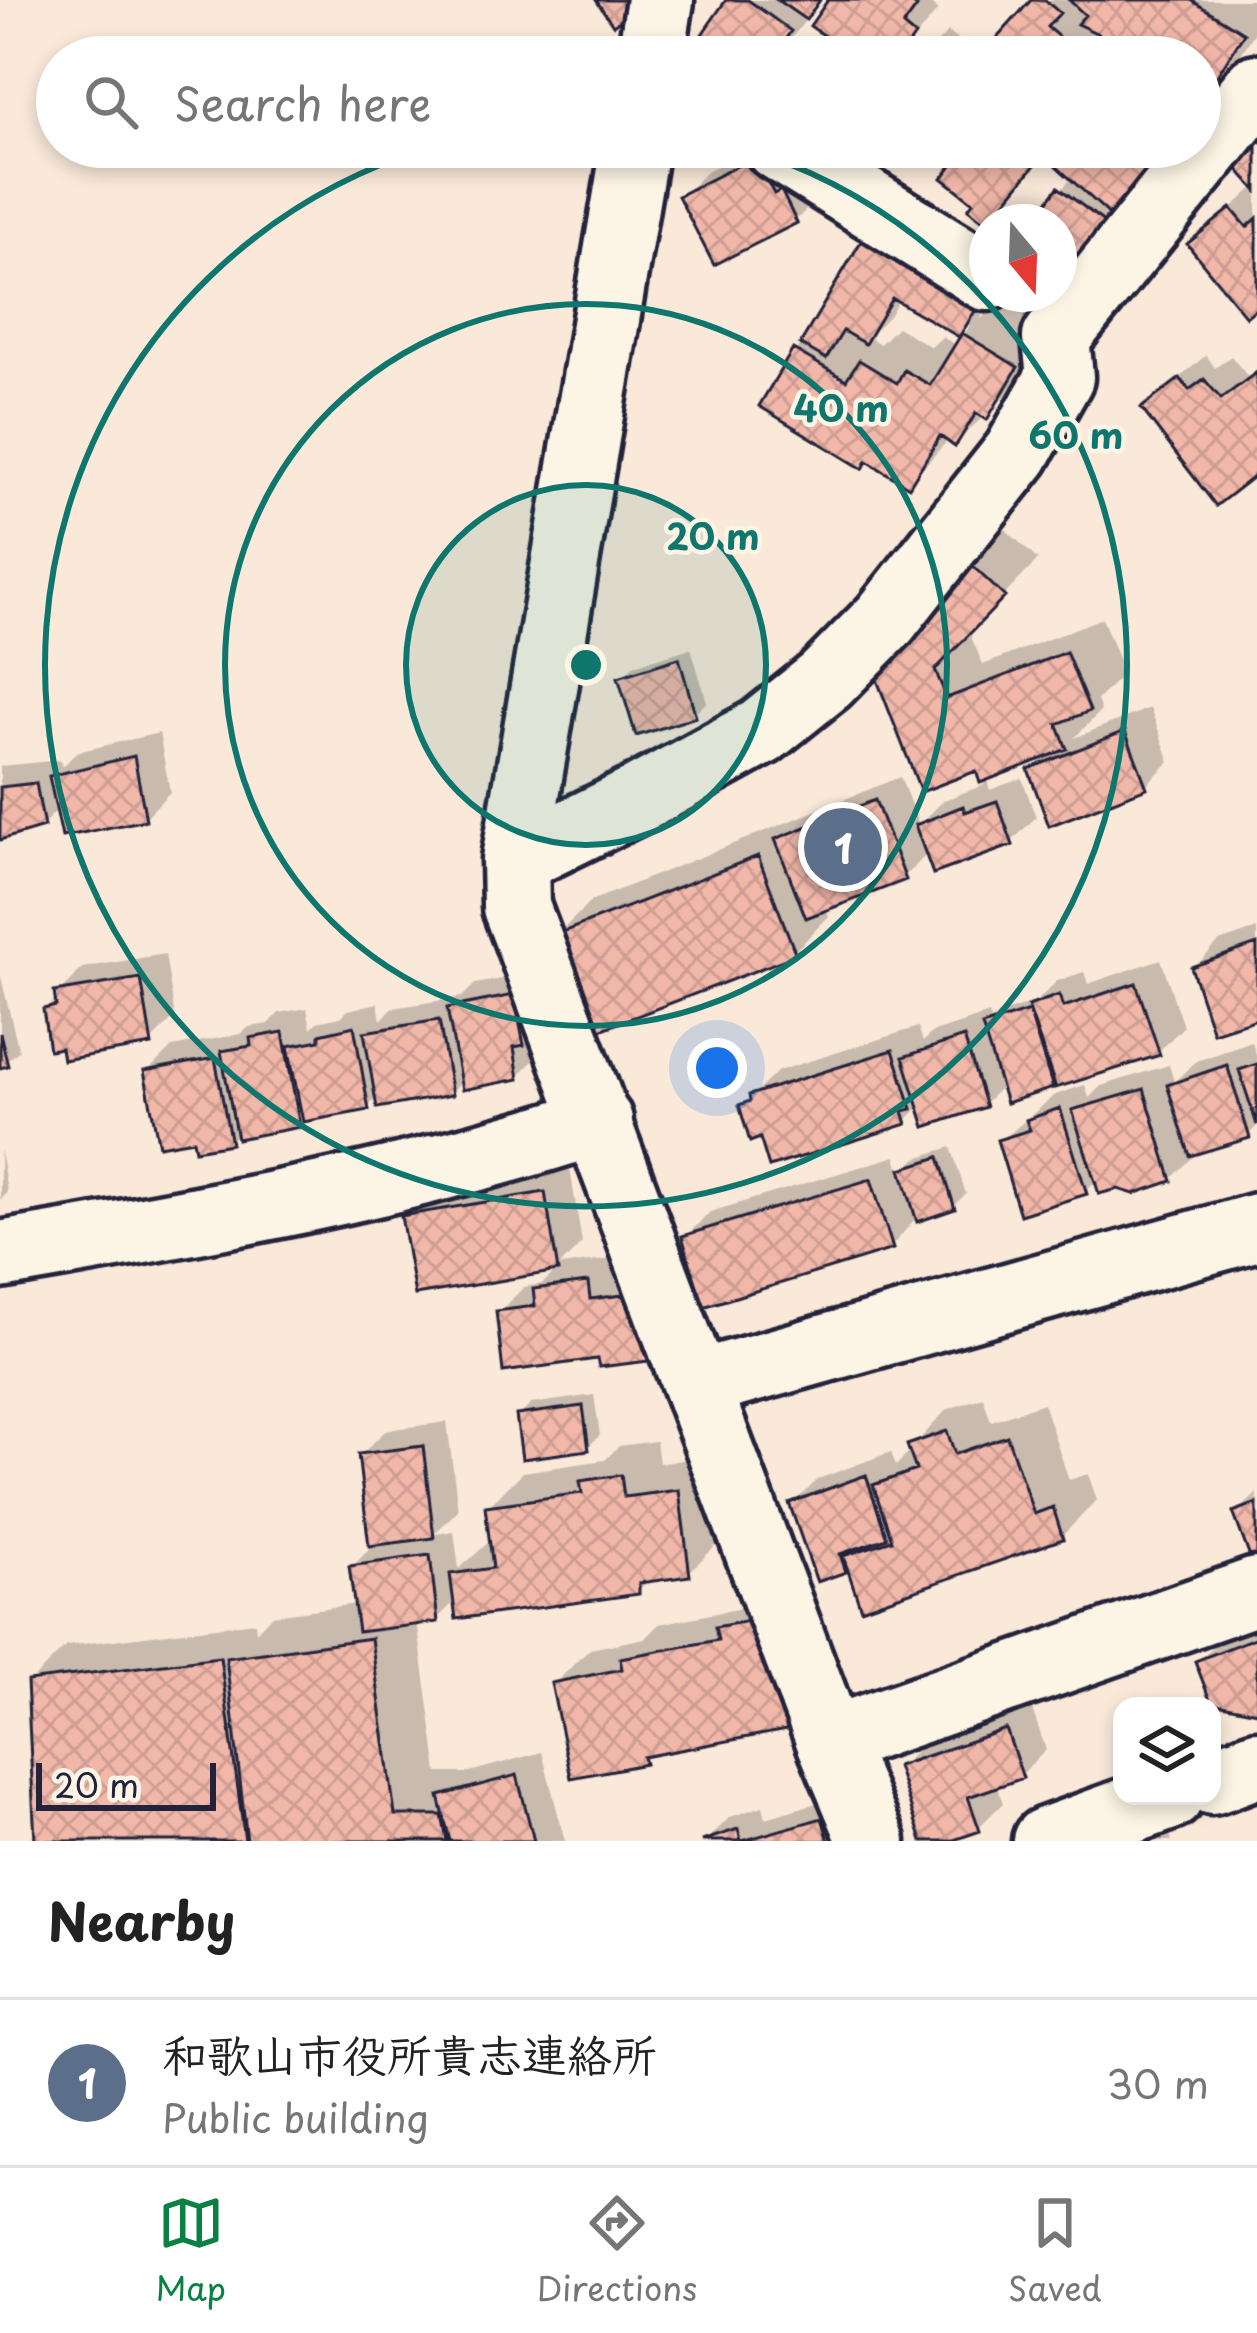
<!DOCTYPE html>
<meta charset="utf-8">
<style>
:root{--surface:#fff;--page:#f2f2f2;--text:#222;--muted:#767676;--line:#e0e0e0;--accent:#0b8043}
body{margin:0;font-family:"Playpen Sans","Klee One",sans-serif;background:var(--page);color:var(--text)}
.controls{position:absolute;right:36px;bottom:36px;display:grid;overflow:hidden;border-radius:24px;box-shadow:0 6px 18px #0003}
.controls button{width:108px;height:108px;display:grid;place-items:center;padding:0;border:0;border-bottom:3px solid var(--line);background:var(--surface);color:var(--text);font:60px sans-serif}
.compass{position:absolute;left:969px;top:204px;width:108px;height:108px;border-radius:50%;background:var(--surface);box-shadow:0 6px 18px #0003;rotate:161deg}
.scale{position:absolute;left:36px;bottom:30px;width:180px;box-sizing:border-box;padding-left:12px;border:6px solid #22223b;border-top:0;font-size:33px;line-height:42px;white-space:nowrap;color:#22223b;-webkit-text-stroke:9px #fcf5e5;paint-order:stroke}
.you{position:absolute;left:717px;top:1068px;width:42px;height:42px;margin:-30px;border:9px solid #fff;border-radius:50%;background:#1a73e8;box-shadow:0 0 0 18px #1a73e833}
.badge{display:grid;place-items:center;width:78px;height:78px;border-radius:50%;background:var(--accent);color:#fff;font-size:39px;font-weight:700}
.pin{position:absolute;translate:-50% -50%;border:6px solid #fff;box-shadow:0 3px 12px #0006}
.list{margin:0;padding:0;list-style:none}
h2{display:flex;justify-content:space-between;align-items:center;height:156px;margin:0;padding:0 48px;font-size:51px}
h2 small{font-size:39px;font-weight:400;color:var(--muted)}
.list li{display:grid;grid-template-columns:78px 1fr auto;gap:36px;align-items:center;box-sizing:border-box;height:168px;padding:0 48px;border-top:3px solid var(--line)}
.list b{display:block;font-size:45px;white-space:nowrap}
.list p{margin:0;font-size:39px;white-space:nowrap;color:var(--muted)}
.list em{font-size:39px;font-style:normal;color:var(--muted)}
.icon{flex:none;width:66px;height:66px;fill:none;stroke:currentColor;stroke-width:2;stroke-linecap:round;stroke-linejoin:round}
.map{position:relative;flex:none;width:1257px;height:1841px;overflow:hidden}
.search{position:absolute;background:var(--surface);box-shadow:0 6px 18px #0003;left:36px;right:36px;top:36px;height:132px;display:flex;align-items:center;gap:30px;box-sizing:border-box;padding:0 42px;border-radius:66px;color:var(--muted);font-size:45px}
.sheet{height:324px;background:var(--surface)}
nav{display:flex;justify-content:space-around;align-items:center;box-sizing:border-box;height:168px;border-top:3px solid var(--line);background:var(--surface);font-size:33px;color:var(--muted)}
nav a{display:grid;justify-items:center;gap:6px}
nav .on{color:var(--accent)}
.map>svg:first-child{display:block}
.shadow{fill:#0003;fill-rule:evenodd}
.building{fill:url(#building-cross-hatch);stroke:#22223b;stroke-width:3}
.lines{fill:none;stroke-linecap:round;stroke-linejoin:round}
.minor-casing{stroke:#22223b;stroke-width:75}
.minor{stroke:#fcf5e5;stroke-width:66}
.ring{fill:none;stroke:#0f766e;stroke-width:6}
.centre{fill:#0f766e;stroke:#fcf5e5;stroke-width:6}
.ring-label{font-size:36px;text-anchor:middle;font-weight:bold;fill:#0f766e;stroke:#fcf5e5;stroke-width:9;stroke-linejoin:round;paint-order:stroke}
</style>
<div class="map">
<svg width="1257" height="1841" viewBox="0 0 1257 1841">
<defs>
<pattern id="building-cross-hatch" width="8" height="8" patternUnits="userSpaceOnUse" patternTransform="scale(3)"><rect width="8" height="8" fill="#f1b7a9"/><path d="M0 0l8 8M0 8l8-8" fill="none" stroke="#ce9d92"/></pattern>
</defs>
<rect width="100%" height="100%" fill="#fae9d9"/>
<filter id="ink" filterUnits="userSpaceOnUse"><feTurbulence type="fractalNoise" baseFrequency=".00833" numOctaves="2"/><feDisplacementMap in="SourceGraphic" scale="24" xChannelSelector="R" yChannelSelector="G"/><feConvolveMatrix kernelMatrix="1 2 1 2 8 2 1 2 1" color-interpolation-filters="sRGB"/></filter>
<g filter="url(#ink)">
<!-- shadow -->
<path class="shadow" d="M730 0H821L777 57H707Z
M832 0H926L938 10 899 57H859Z
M1035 0H1257V29L1227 76 1200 103V57H984Z
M948 32 980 57H923Z
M1257 135V304L1191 244 1256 186Z
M755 147 821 195 796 220 715 261 682 196 707 171Z
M970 147H1189L1059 277V222H1035L1072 177 1046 154 988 221 977 202Z
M872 228 992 294 980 320 1000 300 1052 330 1022 381 955 443 949 439 909 483 796 351ZM899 299 959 334 970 325 958 346 942 337 931 347 897 327 880 344 868 337 889 316Z
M1206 355 1215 368 1231 356 1248 377 1257 370V470L1145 408Z
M1000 524 1038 560 969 632 983 665 1102 618 1124 673 1097 700 1101 711 1074 738 1150 708 1170 761 1145 786 1031 770 1047 753 986 777 990 790 1022 778 1036 817 1011 842 928 853 904 877 826 907 829 916 794 952 555 937 591 901 900 777 919 825 944 800 984 785 977 767 871 657Z
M691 648 707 702 694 714 622 678 634 665Z
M159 733 170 792 145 818 59 808 43 824 0 837V766L61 760 62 767 77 752Z
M1257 929V1015L1194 968 1219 942Z
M165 954 175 1017 150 1042 46 1010 82 968Z
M1161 959 1183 1027 1158 1052 1057 1081 1052 1085H1003L984 1104 921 1105 905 1121 762 1134 742 1106 778 1071 918 1027 923 1042 931 1033 989 1014 991 1021 998 1014 1036 1002 1057 981 1084 972 1088 984Z
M539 972 543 1051 518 1076 463 1080 451 1092 378 1096 368 1107 305 1119 299 1124 238 1132 230 1141 147 1072 172 1047 241 1034 249 1027 269 1024 279 1013 307 1008 311 1028 317 1022 341 1017 348 1010 378 1003 381 1020 393 1008 462 997 475 984Z
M0 973 19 1051 0 1065Z
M1252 1042 1257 1057V1126L1248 1135 1196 1154 1171 1179 1097 1180 1085 1191 1001 1141 1055 1095 1085 1085 1089 1098 1101 1086 1169 1065 1174 1082 1196 1061Z
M951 1147 966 1194 953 1206 915 1219 891 1247 685 1237 710 1212 896 1156 901 1173 917 1158Z
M0 1149 7 1192 0 1200Z
M570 1169 582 1243 560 1266 612 1259 614 1275 664 1269 673 1333 647 1358 600 1356 499 1312 524 1287 542 1284 559 1268 417 1292 405 1217 430 1192Z
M594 1395 600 1435 588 1447 519 1416 531 1404Z
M983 1397 991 1421 1043 1403 1069 1480 1088 1474 1097 1500 1062 1536 849 1565 845 1569 793 1504 818 1479 891 1452 896 1466 946 1410Z
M447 1422 458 1510 434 1534 454 1531 459 1569 492 1539 488 1507 523 1472 605 1460 619 1446 656 1441 659 1463 713 1456 724 1538 688 1573 650 1579 638 1591 457 1599 437 1619 417 1621 438 1773H466L542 1752 565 1841H38L30 1682 66 1646 255 1622 256 1632 272 1615 357 1604 352 1567 372 1546 361 1455 386 1430Z
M1257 1493V1555L1237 1513Z
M790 1586 643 1762 554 1684 590 1649 645 1638 659 1624 737 1609 754 1592Z
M1257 1623V1709L1199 1661 1224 1636Z
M1031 1706 1046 1750 1021 1775 996 1784 1003 1803 978 1828 941 1841H926L900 1767 925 1742Z
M847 1794 872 1841H706L730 1817 763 1806 766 1818Z
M1169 1832 1172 1841H1142Z"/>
<!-- building -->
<path class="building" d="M596 0H633L638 8 613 25Z
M726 0H748L791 31 773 57H702L691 50Z
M777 0H820L806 20Z
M828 0H908L917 7 903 26 915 36 900 57H854L810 26Z
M1031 0H1045L1060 13 1047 27 1082 57H980Z
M1069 0H1191L1244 33 1200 103V57H1122L1115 53 1122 45 1077 24 1085 15Z
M1257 133V191L1228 158Z
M904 147H928L919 158Z
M966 147H1025L1040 159 987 224 968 209 973 202 942 178Z
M1051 147H1162L1178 161 1121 225 1044 155Z
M755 157 774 194 781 190 797 223 714 265 678 196Z
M1058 187 1113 229 1069 288 1059 281V222H1032Z
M1231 208 1247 227 1257 218V308L1246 317 1187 244Z
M870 226 985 295 959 337 892 298 865 344 843 331 826 359 800 344Z
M962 333 1018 367 987 420 976 413 955 447 940 436 909 487 867 461 863 469 759 406 793 349 846 380 859 360 897 383 904 370 930 385Z
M1257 372V474L1216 506 1141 408 1180 378 1189 390 1204 379 1221 399Z
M963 557 1005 597 935 670 947 698 1066 652 1090 711 1057 724 1067 749 980 783 976 771 921 792 868 657Z
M679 658 696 717 636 736 618 677Z
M1125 731 1147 788 1049 826 1028 769Z
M134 756 146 820 62 837 49 776Z
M36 783 44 827 0 840V787Z
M875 800 906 880 806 918 775 839Z
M997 801 1013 845 933 874 915 825 963 806 965 812Z
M758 856 796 955 590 1034 552 936Z
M1257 944V1019L1213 1033 1191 967Z
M141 978 152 1045 63 1060 61 1048 49 1050 43 1009 56 1006 54 992Z
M1136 983 1160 1055 1056 1088 1028 1006 1059 995 1063 1007Z
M514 995 524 1045 514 1047 519 1079 462 1090 447 1008Z
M1029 1011 1053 1088 1006 1103 982 1026Z
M439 1020 452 1095 377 1108 364 1032Z
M354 1026 369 1110 303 1122 288 1046 320 1040V1034Z
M283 1032 300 1127 237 1139 221 1051 251 1046 250 1038Z
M0 1033 8 1066 0 1068Z
M964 1037 986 1107 925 1127 903 1057Z
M893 1050 912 1109 903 1111 907 1124 769 1167 760 1138 750 1142 739 1105 750 1101 749 1095Z
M215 1058 231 1144 195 1150 193 1140 159 1146 144 1071Z
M1257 1064V1125L1239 1070Z
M1227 1065 1250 1138 1190 1156 1167 1085Z
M1144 1089 1172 1181 1134 1194 1118 1189 1099 1194 1072 1110Z
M1060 1108 1087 1194 1020 1215 997 1140 1030 1130 1026 1120Z
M939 1157 955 1209 917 1222 901 1169Z
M871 1179 893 1249 703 1307 682 1236Z
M545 1192 558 1271 415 1295 401 1216Z
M588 1282 590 1299 640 1293 649 1361 599 1367 597 1359 503 1372 496 1311 535 1306 533 1289Z
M583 1406 589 1450 522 1459 516 1415Z
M947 1431 955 1454 1007 1436 1034 1514 1053 1507 1063 1539 861 1609 843 1556 892 1540 873 1485 916 1470 907 1445Z
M423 1446 434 1538 369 1546 358 1454Z
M621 1475 624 1497 679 1490 690 1576 639 1583V1594L456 1619 450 1574 493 1568 485 1506 582 1493 580 1481Z
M866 1475 887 1538 840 1554 846 1572 817 1582 789 1503Z
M1257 1503V1558L1251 1560 1233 1512Z
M430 1555 438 1622 358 1632 349 1566Z
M755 1620 791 1729 643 1757 645 1764 571 1778 551 1683 622 1669 620 1658 718 1640 715 1627Z
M1257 1637V1712L1211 1703 1195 1661Z
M371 1638 395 1815H442L447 1841H247L226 1658Z
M220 1657 245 1841H35L27 1681Z
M1006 1729 1023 1778 968 1797 980 1831 951 1841H922L897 1766Z
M517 1775 534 1841H450L439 1796Z
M822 1818 829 1841H742Z
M738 1829 741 1841H702Z"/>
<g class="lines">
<defs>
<path id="minor" d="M651 57 660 0
M635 147 515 860 516 907 830 1741 872 1841
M778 147 987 277
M515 860 635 801 761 732 826 680 885 620 1017 453 1060 377 1056 338 1257 88
M0 1255C201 1221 405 1185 599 1121
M698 1384 1257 1227
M830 1741 1257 1591
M1212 1781 1257 1764
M1046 1841 1170 1796"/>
</defs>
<!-- minor casing -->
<use href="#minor" class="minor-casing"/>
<!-- minor -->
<use href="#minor" class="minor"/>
</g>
</g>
<!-- distance rings -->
<circle cx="586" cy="665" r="180" fill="#0f766e" fill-opacity=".12"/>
<g class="ring">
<circle cx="586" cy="665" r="180"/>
<circle cx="586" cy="665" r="361"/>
<path d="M744 148A541 541 0 1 1 428 148"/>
</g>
<circle cx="586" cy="665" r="18" class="centre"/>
<g class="ring-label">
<text x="841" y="422">40 m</text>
<text x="1076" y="449">60 m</text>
<text x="713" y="550">20 m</text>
</g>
</svg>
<div class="controls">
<button><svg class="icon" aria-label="layers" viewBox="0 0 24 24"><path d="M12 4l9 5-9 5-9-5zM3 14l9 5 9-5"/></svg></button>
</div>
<svg class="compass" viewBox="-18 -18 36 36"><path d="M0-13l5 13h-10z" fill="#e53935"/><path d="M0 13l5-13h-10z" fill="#767676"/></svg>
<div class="scale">20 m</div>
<div class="you"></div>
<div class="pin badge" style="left:843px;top:847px;background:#5c6f8a">1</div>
<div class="search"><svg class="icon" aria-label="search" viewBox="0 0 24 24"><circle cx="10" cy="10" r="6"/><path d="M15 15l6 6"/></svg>Search here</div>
</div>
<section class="sheet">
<h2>Nearby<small></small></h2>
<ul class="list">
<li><span class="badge" style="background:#5c6f8a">1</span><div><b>和歌山市役所貴志連絡所</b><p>Public building</p></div><em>30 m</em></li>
</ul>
</section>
<nav>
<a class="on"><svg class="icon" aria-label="map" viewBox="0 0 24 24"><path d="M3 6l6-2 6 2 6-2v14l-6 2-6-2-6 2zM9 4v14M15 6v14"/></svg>Map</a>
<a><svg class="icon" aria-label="directions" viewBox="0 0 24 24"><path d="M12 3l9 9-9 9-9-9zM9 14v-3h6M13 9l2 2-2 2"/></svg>Directions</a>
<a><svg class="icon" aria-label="saved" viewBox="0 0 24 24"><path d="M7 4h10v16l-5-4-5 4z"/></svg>Saved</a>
</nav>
